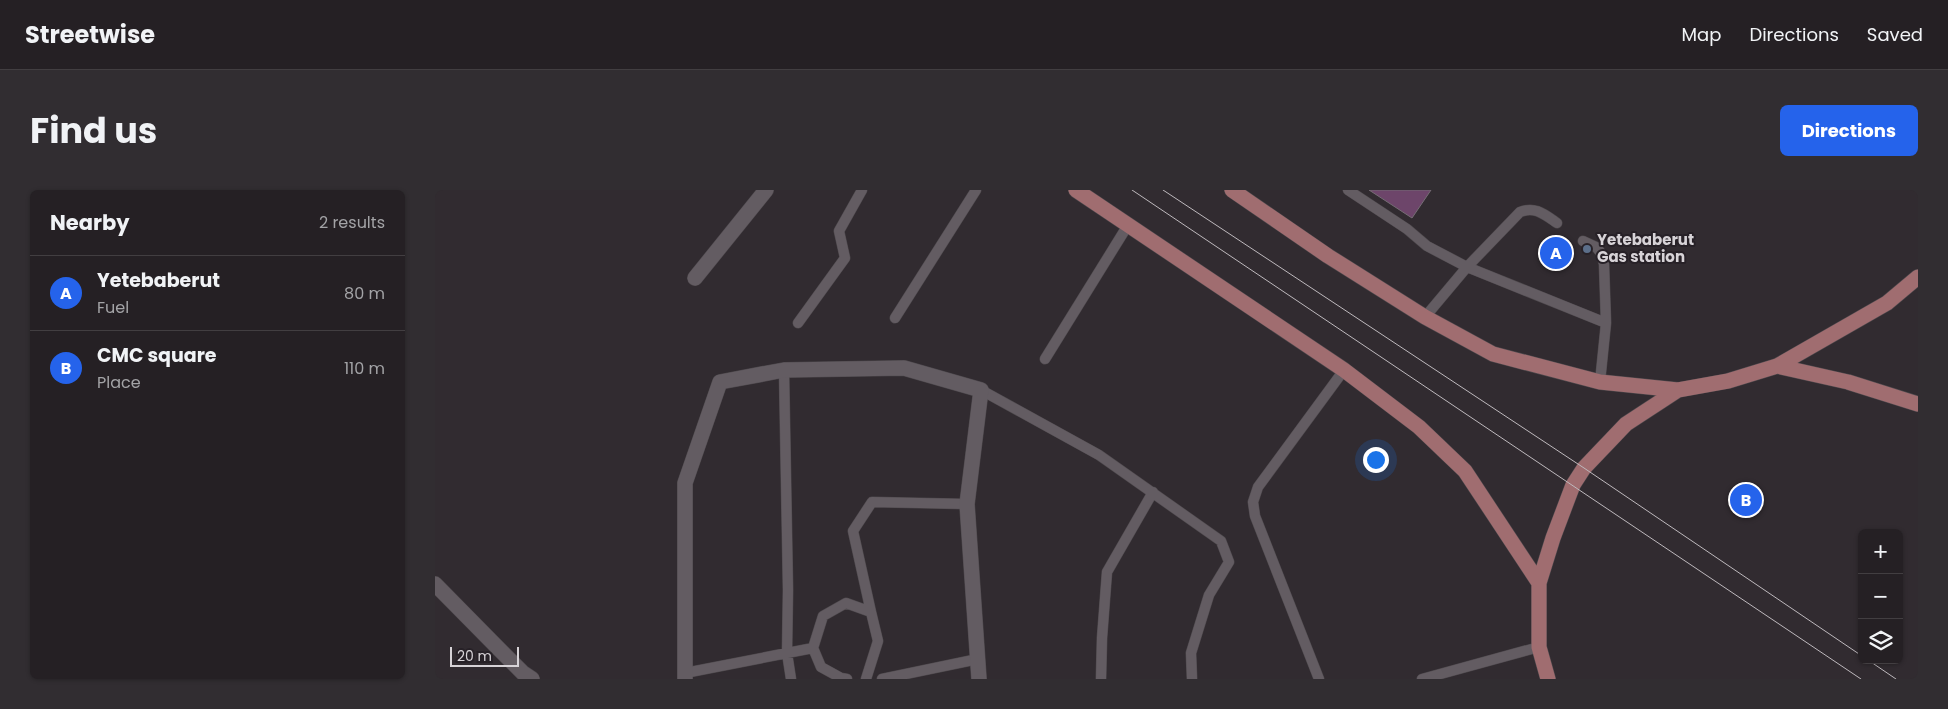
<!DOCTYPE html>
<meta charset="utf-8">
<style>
:root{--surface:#252024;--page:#312d31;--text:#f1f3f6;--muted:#a3a3a6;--line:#423e41;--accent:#2563eb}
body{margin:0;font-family:Poppins,sans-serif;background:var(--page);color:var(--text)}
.controls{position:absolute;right:15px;bottom:15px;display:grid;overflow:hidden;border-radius:8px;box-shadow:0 1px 4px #0004}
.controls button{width:45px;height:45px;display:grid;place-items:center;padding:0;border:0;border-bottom:1px solid var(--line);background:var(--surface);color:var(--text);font:25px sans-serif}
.scale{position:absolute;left:15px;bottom:12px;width:69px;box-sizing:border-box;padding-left:5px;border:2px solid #d7d3d7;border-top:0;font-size:14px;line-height:18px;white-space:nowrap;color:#d7d3d7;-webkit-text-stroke:4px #272127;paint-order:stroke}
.you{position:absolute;left:940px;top:269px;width:18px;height:18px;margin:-12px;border:4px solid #fff;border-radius:50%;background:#1a73e8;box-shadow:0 0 0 8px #1a73e833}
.badge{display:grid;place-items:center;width:32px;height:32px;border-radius:50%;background:var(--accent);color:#fff;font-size:16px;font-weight:700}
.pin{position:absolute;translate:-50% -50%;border:2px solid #fff;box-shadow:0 1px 5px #0006}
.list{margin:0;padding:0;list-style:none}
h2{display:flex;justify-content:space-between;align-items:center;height:65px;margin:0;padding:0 20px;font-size:21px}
h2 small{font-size:16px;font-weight:400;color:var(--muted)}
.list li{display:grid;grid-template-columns:32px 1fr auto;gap:15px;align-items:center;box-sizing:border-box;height:75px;padding:0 20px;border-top:1px solid var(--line)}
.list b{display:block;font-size:19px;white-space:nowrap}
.list p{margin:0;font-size:16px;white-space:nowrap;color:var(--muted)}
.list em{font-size:16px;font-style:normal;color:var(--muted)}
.icon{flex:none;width:28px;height:28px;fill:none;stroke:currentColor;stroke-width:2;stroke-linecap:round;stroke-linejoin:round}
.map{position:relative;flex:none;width:1483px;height:489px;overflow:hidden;border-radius:8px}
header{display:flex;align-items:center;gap:30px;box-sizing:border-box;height:70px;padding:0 25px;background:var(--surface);border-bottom:1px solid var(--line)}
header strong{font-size:24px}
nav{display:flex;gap:28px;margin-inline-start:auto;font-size:18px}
.intro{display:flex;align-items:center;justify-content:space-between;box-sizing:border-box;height:120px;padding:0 30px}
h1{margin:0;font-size:35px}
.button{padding:12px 22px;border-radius:8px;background:var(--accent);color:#fff;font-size:18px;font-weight:700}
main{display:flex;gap:30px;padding:0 30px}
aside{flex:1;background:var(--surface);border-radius:8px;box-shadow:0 1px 4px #0004}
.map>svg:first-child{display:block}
.building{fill:#6d456a;stroke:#756d74}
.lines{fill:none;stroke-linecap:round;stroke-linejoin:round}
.service-casing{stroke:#4e494d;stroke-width:11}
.minor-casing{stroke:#4e494d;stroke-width:16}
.primary-casing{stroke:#4e494d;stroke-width:16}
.service{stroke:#635c62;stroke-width:10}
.minor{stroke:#635c62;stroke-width:15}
.primary{stroke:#a06d70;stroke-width:15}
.tram{stroke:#beb9bd;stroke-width:1}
.service-dot{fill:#5c6f8a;stroke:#272127;stroke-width:2}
.labels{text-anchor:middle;stroke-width:4;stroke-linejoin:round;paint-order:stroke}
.poi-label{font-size:15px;font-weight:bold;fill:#d7d3d7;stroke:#272127;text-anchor:start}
</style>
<header>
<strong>Streetwise</strong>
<nav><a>Map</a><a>Directions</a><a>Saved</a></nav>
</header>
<div class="intro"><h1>Find us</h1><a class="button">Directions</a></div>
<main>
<aside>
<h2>Nearby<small>2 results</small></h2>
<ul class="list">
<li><span class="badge">A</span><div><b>Yetebaberut</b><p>Fuel</p></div><em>80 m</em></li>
<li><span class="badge">B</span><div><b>CMC square</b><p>Place</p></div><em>110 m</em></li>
</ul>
</aside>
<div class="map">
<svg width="1483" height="489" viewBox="0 0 1483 489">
<rect width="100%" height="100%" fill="#312b30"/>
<!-- building -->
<path class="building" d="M934 0H996L977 28Z"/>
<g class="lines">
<defs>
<path id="service" d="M913 0 972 39 992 56 1032 77 1171 133
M1148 51 1161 57 1166 63 1169 74 1171 133 1165 192
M990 127 1032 77 1085 22C1100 16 1109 24 1122 33
M460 128 541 0
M363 133 410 68 404 41 427 0
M610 169 693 35
M349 180 353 400 352 463 356 489
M546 200 664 265 786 351 794 372 774 405 756 463 757 489
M436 422 418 341 437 312 532 314
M250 483 378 458
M412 489 406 488 386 477 378 458 388 426 411 413 436 422 443 451 431 489
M447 489 543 469
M666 489 667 448 672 382 718 302
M884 489 820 326 818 312 823 297 909 180
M987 489 1104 457"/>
<path id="minor" d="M260 88 331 0
M0 394 66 461 88 483 97 489
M250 489V293L285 192 349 180 469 178 546 200 532 314 544 489"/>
<path id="primary" d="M641 0 909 180 984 237 1030 281 1104 393
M797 0 893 66 990 127 1058 164 1165 192 1243 200 1293 191 1342 176 1452 113 1483 87
M1342 176 1413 192 1483 214
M1113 489 1104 457V393L1118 348 1138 295 1149 278 1191 234 1243 200"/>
</defs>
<!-- service casing -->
<use href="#service" class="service-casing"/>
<!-- minor casing -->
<use href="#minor" class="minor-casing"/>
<!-- primary casing -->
<use href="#primary" class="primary-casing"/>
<!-- service -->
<use href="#service" class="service"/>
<!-- minor -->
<use href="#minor" class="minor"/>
<!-- primary -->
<use href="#primary" class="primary"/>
<!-- tram -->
<path class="tram" d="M697 0 1426 489
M728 0 1149 278 1427 466
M1433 470 1461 489"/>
</g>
<!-- markers -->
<circle class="service-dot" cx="1152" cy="59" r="5"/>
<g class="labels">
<!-- poi labels -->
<g class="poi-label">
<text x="1162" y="55">Yetebaberut<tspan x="1162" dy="17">Gas station</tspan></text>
</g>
</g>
</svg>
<div class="controls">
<button>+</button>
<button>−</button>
<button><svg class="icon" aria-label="layers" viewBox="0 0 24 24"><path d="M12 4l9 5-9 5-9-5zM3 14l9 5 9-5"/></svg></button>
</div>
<div class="scale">20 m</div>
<div class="you"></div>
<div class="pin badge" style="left:1121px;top:63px">A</div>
<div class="pin badge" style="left:1311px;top:310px">B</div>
</div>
</main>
